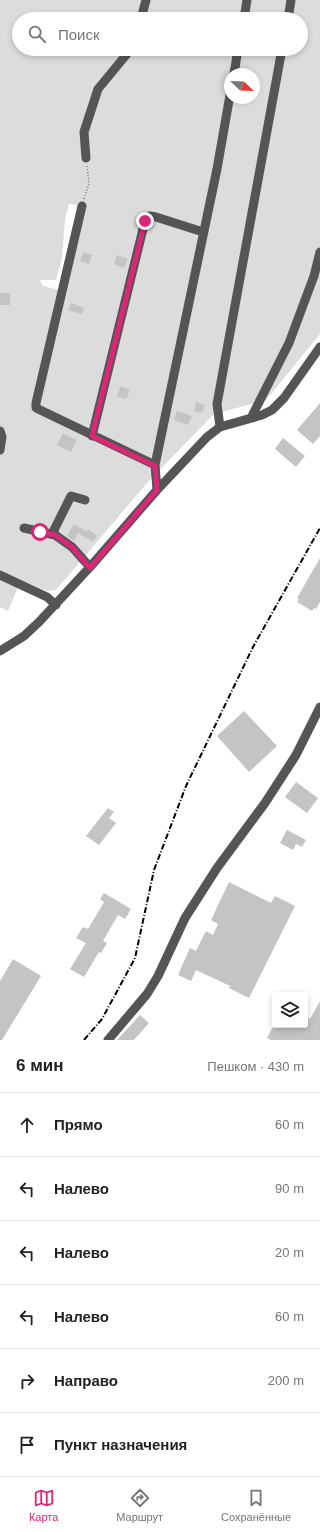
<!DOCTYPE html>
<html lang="ru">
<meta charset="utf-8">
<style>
:root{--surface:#fff;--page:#f6f6f6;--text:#222;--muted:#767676;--line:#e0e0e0;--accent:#db2777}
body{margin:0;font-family:Helvetica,sans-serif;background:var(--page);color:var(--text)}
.controls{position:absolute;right:12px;bottom:12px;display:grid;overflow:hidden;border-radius:4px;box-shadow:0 2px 6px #0003}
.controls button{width:36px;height:36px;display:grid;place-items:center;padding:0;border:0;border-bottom:1px solid var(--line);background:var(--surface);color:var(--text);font:20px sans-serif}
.compass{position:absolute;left:224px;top:68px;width:36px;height:36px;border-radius:50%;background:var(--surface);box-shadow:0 2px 6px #0003;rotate:113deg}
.stop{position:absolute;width:12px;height:12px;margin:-9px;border:3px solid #db2777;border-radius:50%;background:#fff}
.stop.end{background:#db2777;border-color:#fff;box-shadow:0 1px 4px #0008}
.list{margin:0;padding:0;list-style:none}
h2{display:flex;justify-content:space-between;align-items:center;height:52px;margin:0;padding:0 16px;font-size:17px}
h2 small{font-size:13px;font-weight:400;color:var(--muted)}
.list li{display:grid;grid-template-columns:26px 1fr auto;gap:12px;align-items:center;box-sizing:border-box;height:64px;padding:0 16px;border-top:1px solid var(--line)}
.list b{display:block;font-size:15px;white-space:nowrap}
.list em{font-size:13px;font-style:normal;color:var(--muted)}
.icon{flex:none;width:22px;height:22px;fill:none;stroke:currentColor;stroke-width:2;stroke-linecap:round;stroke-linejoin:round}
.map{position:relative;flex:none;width:320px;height:1040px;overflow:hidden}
.search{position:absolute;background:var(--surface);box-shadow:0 2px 6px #0003;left:12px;right:12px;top:12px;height:44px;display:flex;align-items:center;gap:10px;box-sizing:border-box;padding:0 14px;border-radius:22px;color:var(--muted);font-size:15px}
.sheet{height:436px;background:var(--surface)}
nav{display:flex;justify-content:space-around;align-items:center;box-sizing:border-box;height:56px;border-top:1px solid var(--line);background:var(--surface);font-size:11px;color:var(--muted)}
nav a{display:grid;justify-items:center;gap:2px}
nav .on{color:var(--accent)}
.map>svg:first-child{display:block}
.green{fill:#dcdcdc;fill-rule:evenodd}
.building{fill:#c4c4c4}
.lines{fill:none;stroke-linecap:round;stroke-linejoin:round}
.path{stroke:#777;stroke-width:1.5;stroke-dasharray:1 2;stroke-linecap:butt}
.minor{stroke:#555;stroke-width:9}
.rail{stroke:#000;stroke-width:2;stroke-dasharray:6 2 1 2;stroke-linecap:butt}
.route{stroke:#db2777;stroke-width:5}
</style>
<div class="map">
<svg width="320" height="1040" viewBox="0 0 320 1040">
<rect width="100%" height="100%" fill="#fff"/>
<!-- green -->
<path class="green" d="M0 0H320V334L266 400 214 414 147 483 56 590 47 591 21 580 8 611 0 607ZM19 19H301V49H19ZM230 74H254V98H230ZM69 204 79 205 59 290 43 286 40 280H56L62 258 65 219Z"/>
<!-- building -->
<path class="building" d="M83 252 92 255 89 264 80 261Z
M117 255 128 259 124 268 114 264Z
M0 293H10V305H0Z
M71 303 84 308 82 314 68 310Z
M121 386 130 390 126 399 117 396Z
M196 402 205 405 202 413 194 411Z
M320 403V436L313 444 297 430Z
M177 411 192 416 188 425 174 420Z
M63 433 77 440 71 452 57 445Z
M283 438 305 456 296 467 275 449Z
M74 524 86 531 88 529 97 536 93 542 78 533 74 541 67 536Z
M320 558V602L316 609 314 608 312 611 297 602 299 599 297 598Z
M244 711 277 746 249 772 217 736Z
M296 782 318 798 307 813 285 797Z
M108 808 114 812 109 818 116 823 99 845 86 836Z
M287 830 306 840 302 847 296 844 293 850 280 843Z
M229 882 271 903 275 896 295 906 249 998 229 988 230 986 196 970 191 981 178 975 190 948 196 951 206 931 213 935 218 924 211 920Z
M104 893 131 909 125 919 118 915 103 941 107 943 101 953 99 952 84 977 70 969 86 943 76 938 83 927 88 929 104 902 100 899Z
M13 959 41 976 2 1040H0V981Z
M320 1001V1040H271L267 1038 274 1025H305V1016L310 1019Z
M140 1015 149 1023 134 1040H117Z"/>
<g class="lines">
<!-- path -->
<path class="path" d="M84 199 89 183 87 166"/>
<!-- minor -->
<path class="minor" d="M141 19 146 0
M244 19 247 0
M288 19 291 0
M234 74 238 49
M86 158 84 132 98 89 131 49
M82 206 36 403V408L155 465 157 490
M251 418 289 343 314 276 320 252
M220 427 217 404 282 49
M0 431 2 437 0 450
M92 436 145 221 150 216 156 217 203 232
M155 465 217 169 230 95
M85 500 71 496 54 530 55 535 72 547 90 567
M24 528 55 535
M0 575 47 597 56 605
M0 651 24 636 39 622 90 567 157 490 207 437 220 427 262 415 272 410 284 398 320 347
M108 1040 147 994 158 976 185 918 217 868 265 803 296 755 320 707"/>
<!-- rail -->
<path class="rail" d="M84 1040 102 1019 135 958 154 870 186 786 253 647 320 528"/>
</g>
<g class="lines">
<!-- route -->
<path class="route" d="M40 532 55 535 72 547 90 568 157 490 155 466 92 436 145 221"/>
</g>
</svg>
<div class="controls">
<button><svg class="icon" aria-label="layers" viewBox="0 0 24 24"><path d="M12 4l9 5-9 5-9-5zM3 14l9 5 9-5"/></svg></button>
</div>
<svg class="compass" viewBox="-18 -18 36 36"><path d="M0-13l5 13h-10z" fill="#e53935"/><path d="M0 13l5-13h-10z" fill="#767676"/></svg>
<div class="stop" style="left:40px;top:532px"></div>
<div class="stop end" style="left:145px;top:221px"></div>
<div class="search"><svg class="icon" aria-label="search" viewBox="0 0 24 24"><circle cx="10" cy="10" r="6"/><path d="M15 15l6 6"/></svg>Поиск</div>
</div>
<section class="sheet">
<h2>6 мин<small>Пешком · 430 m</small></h2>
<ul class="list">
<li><svg class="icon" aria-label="ahead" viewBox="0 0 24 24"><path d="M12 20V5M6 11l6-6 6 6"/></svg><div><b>Прямо</b></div><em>60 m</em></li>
<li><svg class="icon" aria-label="left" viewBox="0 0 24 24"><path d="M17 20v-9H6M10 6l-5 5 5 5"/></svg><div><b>Налево</b></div><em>90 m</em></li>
<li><svg class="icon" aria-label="left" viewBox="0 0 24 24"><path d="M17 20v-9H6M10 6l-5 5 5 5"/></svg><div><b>Налево</b></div><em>20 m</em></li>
<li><svg class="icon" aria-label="left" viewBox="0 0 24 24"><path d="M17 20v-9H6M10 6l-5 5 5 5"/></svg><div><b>Налево</b></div><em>60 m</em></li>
<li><svg class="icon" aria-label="right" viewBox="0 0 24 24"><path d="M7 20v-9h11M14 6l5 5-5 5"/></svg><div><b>Направо</b></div><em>200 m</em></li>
<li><svg class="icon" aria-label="arrive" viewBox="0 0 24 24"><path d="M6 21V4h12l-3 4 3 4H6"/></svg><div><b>Пункт назначения</b></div></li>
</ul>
</section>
<nav>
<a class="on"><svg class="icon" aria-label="map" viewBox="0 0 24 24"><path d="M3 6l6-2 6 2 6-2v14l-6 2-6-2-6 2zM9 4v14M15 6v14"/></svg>Карта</a>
<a><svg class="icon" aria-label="directions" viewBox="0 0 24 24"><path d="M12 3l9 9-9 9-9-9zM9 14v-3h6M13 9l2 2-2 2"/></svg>Маршрут</a>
<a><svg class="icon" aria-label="saved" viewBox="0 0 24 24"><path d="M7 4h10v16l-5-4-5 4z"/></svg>Сохранённые</a>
</nav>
